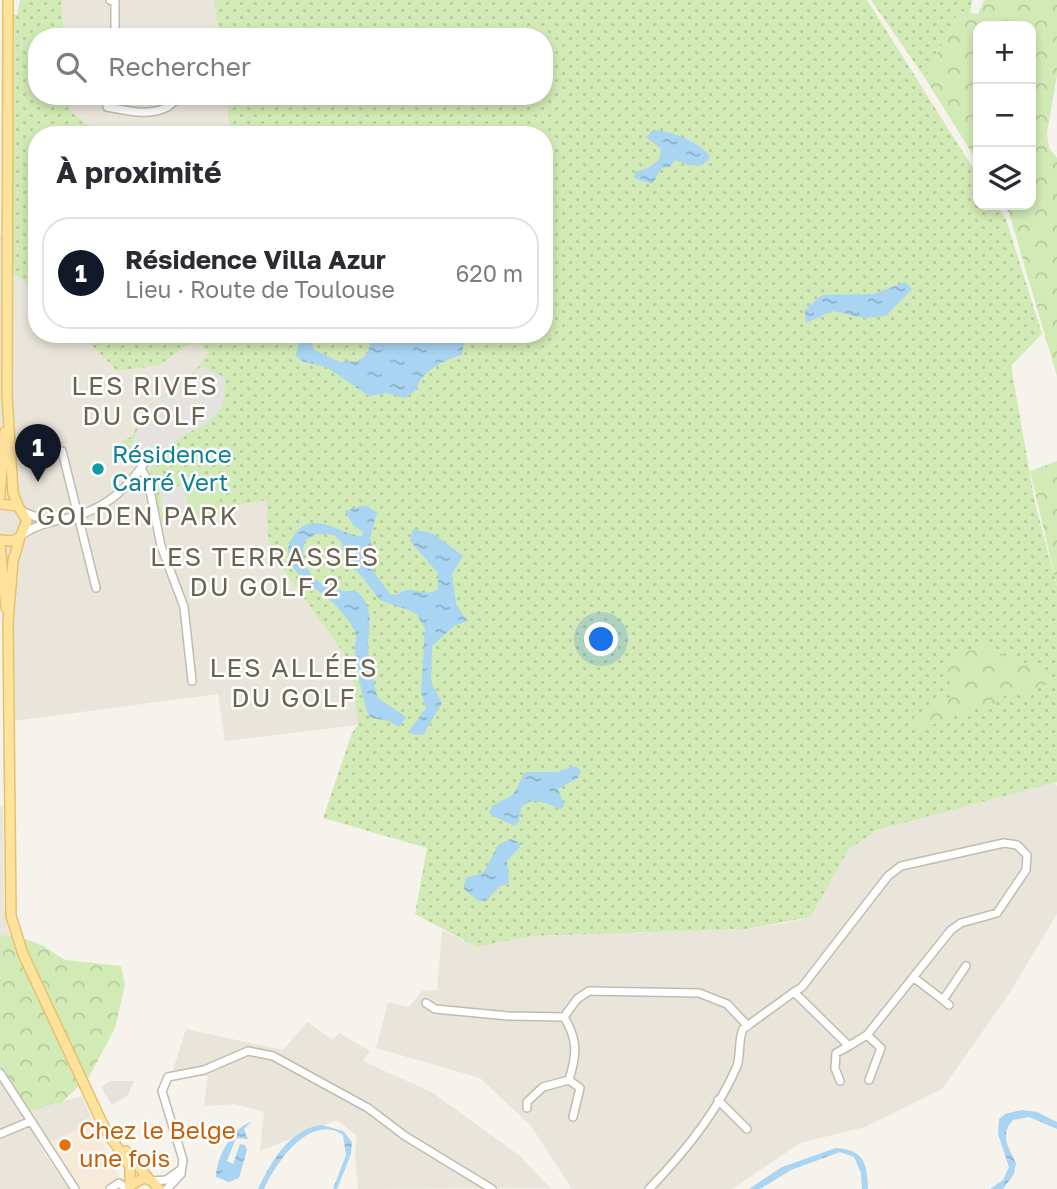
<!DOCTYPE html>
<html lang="fr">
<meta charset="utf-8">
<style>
:root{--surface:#fff;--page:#f2f2f3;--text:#2b2b33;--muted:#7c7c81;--line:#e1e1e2;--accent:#111827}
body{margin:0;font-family:"Golos Text",sans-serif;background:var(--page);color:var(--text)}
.controls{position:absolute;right:21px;top:21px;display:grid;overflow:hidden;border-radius:14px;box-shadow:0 4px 10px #0003}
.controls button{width:63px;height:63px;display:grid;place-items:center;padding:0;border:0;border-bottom:2px solid var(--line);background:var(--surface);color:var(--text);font:35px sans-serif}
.you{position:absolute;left:602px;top:640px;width:24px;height:24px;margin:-18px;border:5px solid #fff;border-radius:50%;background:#1a73e8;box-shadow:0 0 0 10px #1a73e833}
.badge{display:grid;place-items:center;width:46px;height:46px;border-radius:50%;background:var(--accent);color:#fff;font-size:23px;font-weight:700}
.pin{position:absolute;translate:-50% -58px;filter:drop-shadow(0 2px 4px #0008)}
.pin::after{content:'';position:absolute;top:37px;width:24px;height:21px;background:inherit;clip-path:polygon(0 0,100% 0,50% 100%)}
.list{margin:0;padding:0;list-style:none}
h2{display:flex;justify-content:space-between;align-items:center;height:91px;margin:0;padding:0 28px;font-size:30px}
h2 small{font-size:23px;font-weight:400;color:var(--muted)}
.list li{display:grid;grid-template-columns:46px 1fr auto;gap:21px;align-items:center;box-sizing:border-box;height:112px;margin:0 14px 14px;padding:0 14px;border:2px solid var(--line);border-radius:28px}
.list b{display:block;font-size:26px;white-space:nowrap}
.list p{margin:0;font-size:23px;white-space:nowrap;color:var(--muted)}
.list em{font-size:23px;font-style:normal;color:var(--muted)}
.icon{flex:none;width:38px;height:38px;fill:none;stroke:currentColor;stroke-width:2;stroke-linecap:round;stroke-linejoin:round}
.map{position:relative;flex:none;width:1057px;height:1189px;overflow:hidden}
.search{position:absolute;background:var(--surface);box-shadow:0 4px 10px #0003;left:28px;top:28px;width:525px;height:77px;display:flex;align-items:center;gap:18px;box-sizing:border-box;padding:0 24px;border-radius:28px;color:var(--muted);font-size:26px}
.panel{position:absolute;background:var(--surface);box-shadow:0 4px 10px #0003;left:28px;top:126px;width:525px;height:217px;border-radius:28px}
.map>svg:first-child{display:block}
.residential{fill:#eae5da}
.commercial{fill:#f7ead8}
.industrial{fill:#e6e2dd}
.grass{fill:url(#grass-dots)}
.forest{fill:url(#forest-crowns)}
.garden{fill:#d2eab5}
.parking{fill:#e5e3e0}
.water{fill:url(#water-ripples)}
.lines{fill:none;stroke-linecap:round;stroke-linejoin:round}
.minor-casing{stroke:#c2bbae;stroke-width:10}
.major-casing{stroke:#e6c16a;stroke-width:12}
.minor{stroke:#fff;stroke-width:7}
.major{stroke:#ffe39c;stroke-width:9}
.culture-dot{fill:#0f9aa8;stroke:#fff;stroke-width:2.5}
.food-dot{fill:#e8710a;stroke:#fff;stroke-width:2.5}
.labels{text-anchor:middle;stroke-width:5;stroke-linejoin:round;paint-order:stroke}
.culture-label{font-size:24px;fill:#0d838f;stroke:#fff;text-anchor:start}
.food-label{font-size:24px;fill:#c56008;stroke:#fff;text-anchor:start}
.neighbourhood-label{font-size:26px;letter-spacing:2px;fill:#6e6250;stroke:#fff}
</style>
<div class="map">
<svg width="1057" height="1189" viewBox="0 0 1057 1189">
<defs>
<pattern id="grass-dots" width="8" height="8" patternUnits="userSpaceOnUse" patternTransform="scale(1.75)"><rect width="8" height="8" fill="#d2eab5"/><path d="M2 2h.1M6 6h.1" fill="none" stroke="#b6ca9c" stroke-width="1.8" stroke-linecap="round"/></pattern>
<pattern id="forest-crowns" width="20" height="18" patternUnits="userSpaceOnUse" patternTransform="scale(1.75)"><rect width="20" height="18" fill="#d2eab5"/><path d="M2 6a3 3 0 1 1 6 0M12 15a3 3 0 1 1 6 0" fill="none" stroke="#b6ca9c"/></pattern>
<pattern id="water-ripples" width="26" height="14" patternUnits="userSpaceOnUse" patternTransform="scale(1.75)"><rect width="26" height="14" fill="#a9d4f2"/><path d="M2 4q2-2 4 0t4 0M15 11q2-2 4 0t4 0" fill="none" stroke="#8caec5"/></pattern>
</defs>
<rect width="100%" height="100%" fill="#f6f3ec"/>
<!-- residential -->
<path class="residential" d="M61 0H214L219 37H64Z
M69 96H226L230 127 199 135H102L71 112Z
M0 233 10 247V271L37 290V334H81L117 371 160 365 187 345 197 343 209 352 192 374 144 407 131 437 121 442 151 471 223 515 222 508 266 499 269 550 350 662 358 725 225 741 218 694 14 721V599L0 597Z
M1054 783 1057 786V914L1009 994 942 1089 865 1127 800 1143 732 1189H572L531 1126 480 1078 376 1048 388 1002 409 1007 422 991 437 990 442 930 477 947 531 936 746 929 786 923 811 917 848 850 877 830Z
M0 807H3L4 907 10 936 0 935Z
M307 1022 333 1040 339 1033 370 1051 363 1061 433 1093 520 1156 550 1188 358 1189 355 1154 357 1136 337 1120 260 1151 264 1112 235 1104 204 1106 208 1076 172 1073 186 1029 283 1050Z
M0 1071 29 1110 82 1096 93 1122 40 1147 69 1189H0Z"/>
<!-- commercial -->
<path class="commercial" d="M93 1122 119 1178 106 1189H78L51 1142Z"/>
<!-- industrial -->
<path class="industrial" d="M111 1081H134L128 1095 112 1105 101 1087Z"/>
<!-- grass -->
<path class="grass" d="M20 0H61L64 37H37V96H69L71 112 102 135H37V290L10 271 9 24 13 15H17Z
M214 0H867L978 176V205H997L1006 219 1042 334 1011 366 1035 503 1057 586V782L877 830 848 850 811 917 746 929 531 936 477 947 415 914 427 848 323 818 352 733 358 725 350 662 269 550 266 500 222 508 223 515 160 523 151 471 121 441 131 437 144 408 192 374 209 352 197 343 187 345 160 365 117 371 81 334H544V135H199L230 127 226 96H544V37H219Z
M871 0H972L970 13 959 11 925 78Z"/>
<!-- forest -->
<path class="forest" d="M984 0H1057V75L1047 133 1049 148 1057 158V376L1009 213 1004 205H1031V26H978V163L925 78 959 11 978 14Z
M1057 461V586L1030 471Z
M982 646H991L1006 657 1046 670 1051 682 1026 694 1010 691 993 706 977 708 924 728H915L912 722 915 716 955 694 944 670 958 655Z
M0 935 17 936 42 945 65 960 121 966 125 985 115 1028 89 1077 62 1102 28 1111 0 1069Z"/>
<!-- garden -->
<path class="garden" d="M217 483 222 515 190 520 185 488Z"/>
<!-- parking -->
<path class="parking" d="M201 366 226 378 223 406 204 426 183 435 160 454 150 470 131 447 145 408 188 380Z
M184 485 190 520 164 523 159 489Z"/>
<!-- water -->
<path class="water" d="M654 130C669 130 705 144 710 158L702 165H688L675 160 670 167 662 168 652 184 634 178 635 172C649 168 661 164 661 149L646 137Z
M905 282 912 289 886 316 865 318 832 311 806 323 805 310 822 295 874 294Z
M373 334H408L422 339 431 334H471L464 341 462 355C448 358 419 372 417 389L405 398 386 393 369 396 326 367 302 361 296 356 299 342 310 337 314 350 340 362 360 361 368 352Z
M364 505 377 512 370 538 374 553 368 564 390 594C399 596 399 591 407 590 419 589 426 597 438 589V573L410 541 413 529 434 534 463 556 452 574 456 604 467 621 454 626 432 646 431 682 442 703 423 735 411 734 409 731 426 708 421 692 425 629 416 613 380 600 357 571 345 564 342 543 334 535 317 534 306 539C295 564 316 587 341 591 347 592 352 590 358 592 374 608 369 623 368 643 367 651 375 689 378 698L406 717 399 727 389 721 371 718C364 713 355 659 355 647 355 642 357 636 355 631 352 624 338 607 332 602 314 585 269 564 297 531 316 509 349 539 362 536L363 532 353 525 345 511Z
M575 766 581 771 578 778 558 789 564 806 561 809C547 805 533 794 521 808L519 821 515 826 489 814 492 806 513 795 525 772H557Z
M510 839 519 842 520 847 507 861 509 883 499 887 486 901 477 900 464 889 466 878 484 872 498 845Z
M1022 1110 1037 1112 1057 1122V1129L1029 1117 1013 1120C999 1135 1009 1148 1016 1163L1014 1174 1003 1189H990L1003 1180 1009 1167 998 1134 999 1119 1005 1114Z
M251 1122 244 1129 248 1139 236 1138 227 1161 233 1164 240 1144 245 1145 247 1150 239 1178 229 1182 216 1177C216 1158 232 1128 251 1122Z
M322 1125 343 1131 352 1142 351 1154 337 1189H333L346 1155 343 1135C310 1112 275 1164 264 1189H258C271 1162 289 1129 322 1125Z
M836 1148C864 1150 867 1163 868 1189H862L861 1173 854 1157 840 1152 791 1170 760 1189H749L782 1167Z"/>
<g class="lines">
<defs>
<path id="minor" d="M110 0 115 2V37
M106 96 107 107C125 110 145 116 163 109 174 105 172 99 187 96
M62 451 96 588
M141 469 148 480 161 546 184 607 192 681
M24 512 46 521
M23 534C39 523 57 521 76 516 105 508 128 488 145 462
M913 977 943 1000
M426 1003 435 1009 508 1016 564 1017 577 999 589 991 699 993 727 1004 748 1026
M949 1005 943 1000 966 966
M867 1035 881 1048 869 1080
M0 1073 75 1189
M569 1080 580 1088 573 1117
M840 1081 835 1068 836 1053 849 1046
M718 1100 747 1129
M527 1108V1102L543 1087 569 1080C577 1054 578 1040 564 1017
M0 1134 31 1121
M152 1181 166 1180 180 1170
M110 1189 119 1183 127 1189
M167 1189 181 1174 183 1160 162 1091 168 1077 204 1070 248 1051 273 1056 368 1108 405 1136 492 1189
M649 1189C683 1154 718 1111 737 1066 741 1054 738 1040 743 1029L794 992 802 987 888 876 901 866 1004 843 1017 845 1027 855 1026 870 997 913 961 923 951 930 867 1035 849 1046 794 992"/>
<path id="major" d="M8 0 7 395 13 493 18 506
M0 496 5 432
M0 504 18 506 27 521 20 537 12 541 0 540
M20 537 13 561 8 622 11 916 23 954 105 1129 130 1166V1184
M0 544 6 608
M126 1151 149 1179
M129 1186 144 1178 152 1181 159 1189"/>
</defs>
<!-- minor casing -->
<use href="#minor" class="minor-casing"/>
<!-- major casing -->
<use href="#major" class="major-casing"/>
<!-- minor -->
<use href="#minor" class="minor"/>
<!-- major -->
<use href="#major" class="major"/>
</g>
<!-- markers -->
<circle class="culture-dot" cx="98" cy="469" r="7"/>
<circle class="food-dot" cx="65" cy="1145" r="7"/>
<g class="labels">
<!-- culture labels -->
<g class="culture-label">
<text x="112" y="463">Résidence<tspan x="112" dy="28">Carré Vert</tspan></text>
</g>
<!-- food labels -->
<g class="food-label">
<text x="79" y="1139">Chez le Belge<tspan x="79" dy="28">une fois</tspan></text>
</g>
<!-- neighbourhood labels -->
<g class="neighbourhood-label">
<text x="145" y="395">LES RIVES<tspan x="145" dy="30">DU GOLF</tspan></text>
<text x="138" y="525">GOLDEN PARK</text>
<text x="265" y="566">LES TERRASSES<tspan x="265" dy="30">DU GOLF 2</tspan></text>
<text x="294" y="677">LES ALLÉES<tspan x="294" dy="30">DU GOLF</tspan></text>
</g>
</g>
</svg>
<div class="controls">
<button>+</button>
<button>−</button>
<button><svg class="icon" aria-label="layers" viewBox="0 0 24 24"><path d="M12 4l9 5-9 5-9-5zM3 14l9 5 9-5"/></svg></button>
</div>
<div class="you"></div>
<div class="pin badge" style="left:38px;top:482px">1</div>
<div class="search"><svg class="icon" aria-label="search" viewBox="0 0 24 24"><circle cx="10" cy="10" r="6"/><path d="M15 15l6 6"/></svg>Rechercher</div>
<section class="panel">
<h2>À proximité<small></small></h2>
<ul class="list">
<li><span class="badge">1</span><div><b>Résidence Villa Azur</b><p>Lieu · Route de Toulouse</p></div><em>620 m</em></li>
</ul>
</section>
</div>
